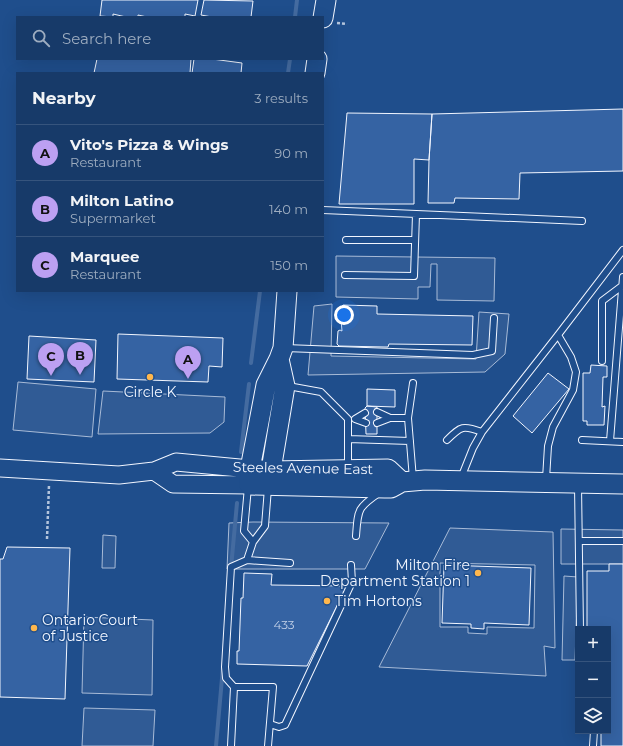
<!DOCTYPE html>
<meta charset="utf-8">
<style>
:root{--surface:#173a69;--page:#244571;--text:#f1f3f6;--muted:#9eadc0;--line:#36547d;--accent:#bca0f2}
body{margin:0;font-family:Montserrat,sans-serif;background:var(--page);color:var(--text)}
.controls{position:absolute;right:12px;bottom:12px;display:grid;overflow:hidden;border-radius:0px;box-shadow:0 4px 16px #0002}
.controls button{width:36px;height:36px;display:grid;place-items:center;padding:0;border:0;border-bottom:1px solid var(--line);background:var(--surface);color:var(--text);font:20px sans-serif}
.you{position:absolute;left:344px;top:315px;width:14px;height:14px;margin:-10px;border:3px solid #fff;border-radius:50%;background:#1a73e8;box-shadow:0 0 0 6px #1a73e833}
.badge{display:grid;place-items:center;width:26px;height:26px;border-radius:50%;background:var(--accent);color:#111;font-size:13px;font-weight:700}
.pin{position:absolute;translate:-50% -33px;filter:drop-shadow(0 1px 2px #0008)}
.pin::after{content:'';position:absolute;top:21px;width:14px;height:12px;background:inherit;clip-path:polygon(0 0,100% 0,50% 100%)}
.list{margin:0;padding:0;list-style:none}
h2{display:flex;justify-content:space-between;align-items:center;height:52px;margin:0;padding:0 16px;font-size:17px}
h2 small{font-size:13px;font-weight:400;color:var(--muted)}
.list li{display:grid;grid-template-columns:26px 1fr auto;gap:12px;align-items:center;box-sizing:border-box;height:56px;padding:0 16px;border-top:1px solid var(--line)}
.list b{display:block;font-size:15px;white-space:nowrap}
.list p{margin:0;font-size:13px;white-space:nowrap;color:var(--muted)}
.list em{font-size:13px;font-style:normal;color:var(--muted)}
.icon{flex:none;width:22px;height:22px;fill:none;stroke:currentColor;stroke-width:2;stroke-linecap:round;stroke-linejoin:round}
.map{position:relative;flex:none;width:623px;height:746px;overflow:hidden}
.search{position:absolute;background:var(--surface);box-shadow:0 4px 16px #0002;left:16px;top:16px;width:308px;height:44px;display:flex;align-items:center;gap:10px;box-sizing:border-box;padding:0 14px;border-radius:0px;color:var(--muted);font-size:15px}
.panel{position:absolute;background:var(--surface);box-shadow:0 4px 16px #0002;left:16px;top:72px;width:308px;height:220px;border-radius:0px}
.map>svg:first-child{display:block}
.built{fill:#305b95;stroke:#a8bbd7;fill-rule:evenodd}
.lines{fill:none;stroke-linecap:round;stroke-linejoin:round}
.stream{stroke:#446ba0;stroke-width:4}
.building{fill:#3563a3;stroke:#f2f6ff}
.service-casing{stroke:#f2f6ff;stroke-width:8}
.secondary-casing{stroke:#f2f6ff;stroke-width:19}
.primary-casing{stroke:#f2f6ff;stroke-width:21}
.path{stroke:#b3c4dc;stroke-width:2.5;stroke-dasharray:3 2;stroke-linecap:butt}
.service{stroke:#1f4e8c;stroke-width:6}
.secondary{stroke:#1f4e8c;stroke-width:17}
.primary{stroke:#1f4e8c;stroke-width:19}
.poi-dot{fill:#ffb74d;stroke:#1f4e8c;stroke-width:1.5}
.labels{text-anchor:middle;stroke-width:3;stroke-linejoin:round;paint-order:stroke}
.number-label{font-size:12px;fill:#c3d1e8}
.poi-label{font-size:14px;fill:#f2f6ff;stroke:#1f4e8c;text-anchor:start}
.street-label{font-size:14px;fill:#f2f6ff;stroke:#1f4e8c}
</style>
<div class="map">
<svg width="623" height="746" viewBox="0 0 623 746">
<rect width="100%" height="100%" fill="#1f4e8c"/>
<!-- built -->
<path class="built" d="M336 256 495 258 494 301 437 300V264H431L430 287H418V299L336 297Z
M332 304 331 356 476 359 479 312 509 314 505 354 485 372 308 375 314 306Z
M18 382 96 389 92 437 13 430Z
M103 391 225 397 224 422 210 433 98 434Z
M253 522 389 523 365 569H227L229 523Z
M450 528 553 532 555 648 544 646 546 676 379 667ZM440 563 535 565 534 628 487 627V634L468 633V627H440Z
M561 529 623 530V564H561Z
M103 535 116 536 115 568H102Z
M564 576 578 577 575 660H562Z
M84 617 153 620 152 695 82 693Z
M84 708 155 710 153 746H82Z"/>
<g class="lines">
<!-- stream -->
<path class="stream" d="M295 17 297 0
M288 73 290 59
M251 363 260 291
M241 452 249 384
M231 568 237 503
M216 746 223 667"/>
</g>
<!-- building -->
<path class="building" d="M102 0H198L195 16 185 14V17H147L138 15V17H126L113 14V17L100 16Z
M204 0 253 1 251 17H212L201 15Z
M97 59H191L190 73H94Z
M194 59H212L242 63 241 73H192Z
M623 109V171L520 173 519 199 455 198 454 203H428L429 160 432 114Z
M347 113 432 114 429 160 414 159V204H339Z
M343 305 377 306V314L473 316 472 345 389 344 388 347H385L339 346 337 344 338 331 340 330 342 331 340 308Z
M118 334 223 338 222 367 209 366 208 382 117 379Z
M29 336 96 340 94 382 27 379Z
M591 365 607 366V377H603L602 407 605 406 604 425H587V421H583V373H590Z
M548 373 569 389 532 433 513 416Z
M367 389 395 390V407L367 406Z
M367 406 377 407V434H366L365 408Z
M7 547 70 548 65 699 0 697V559H3Z
M609 564H623V746H601V731H608V629H587V571H609Z
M444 565 531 568 529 625 484 623V629L471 628V624L442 623Z
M244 573 272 574 271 585 347 586 307 666 237 664V651H239L241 598H243Z"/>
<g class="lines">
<defs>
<path id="service" d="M323 210 582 221
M346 240H415
M345 275 414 276 416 214
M285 348 473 355 492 351 494 318
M602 361V301L622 286
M288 386 321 392 348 419V468
M377 412 390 418H408L413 479
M365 413 355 419 366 423
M408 418 413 383
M377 423 390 418
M348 439 410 441
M447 440C461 426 463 425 482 432
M582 440 623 442
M610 441 623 277
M461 478 473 448 482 432 558 335 623 250
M546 479 548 446 553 427 573 390 576 372 571 357 558 335
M578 485 580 629
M248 487 244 531 253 542
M356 536C358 510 357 508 379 493
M579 541H623
M247 560 253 542 265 526 268 488
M270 724 279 727 285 725 352 582 351 565
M231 746 234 687
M268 746 273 687H234L226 678 225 667 231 567 247 560 290 563
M593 746 594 731"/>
<path id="secondary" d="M0 468 119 475 154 471 176 462 250 469
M154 471 173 484 249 485"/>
<path id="primary" d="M323 18 326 0
M315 73 317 59
M287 291 283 348 279 359 266 385 250 469 249 485 385 488H391L402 482 425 480 623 484
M250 469 271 471 388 469 402 482
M269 482 285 386 279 359"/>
</defs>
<!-- service casing -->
<use href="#service" class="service-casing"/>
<!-- secondary casing -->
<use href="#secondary" class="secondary-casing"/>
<!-- primary casing -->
<use href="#primary" class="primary-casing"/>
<!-- path -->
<path class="path" d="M337 23 347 24
M47 539 49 485"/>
<!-- service -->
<use href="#service" class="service"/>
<!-- secondary -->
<use href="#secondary" class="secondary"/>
<!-- primary -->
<use href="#primary" class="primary"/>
</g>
<!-- markers -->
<g class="poi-dot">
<circle cx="150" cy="377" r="4"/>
<circle cx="478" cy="573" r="4"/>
<circle cx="327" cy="601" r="4"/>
<circle cx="34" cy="628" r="4"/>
</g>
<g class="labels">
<!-- number labels -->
<g class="number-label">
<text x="284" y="629">433</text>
</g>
<!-- poi labels -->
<g class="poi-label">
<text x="150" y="397" text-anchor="middle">Circle K</text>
<text x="470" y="570" text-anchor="end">Milton Fire<tspan x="470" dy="16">Department Station 1</tspan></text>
<text x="335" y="606">Tim Hortons</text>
<text x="42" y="625">Ontario Court<tspan x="42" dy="16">of Justice</tspan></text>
</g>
<!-- street labels -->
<g class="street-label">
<text transform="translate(303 468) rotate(1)" y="5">Steeles Avenue East</text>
</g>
</g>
</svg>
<div class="controls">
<button>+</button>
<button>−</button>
<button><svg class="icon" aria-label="layers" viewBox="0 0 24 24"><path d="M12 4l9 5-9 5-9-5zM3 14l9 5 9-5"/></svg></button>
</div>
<div class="you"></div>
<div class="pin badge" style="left:188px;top:379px">A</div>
<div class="pin badge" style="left:80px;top:375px">B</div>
<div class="pin badge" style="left:51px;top:376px">C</div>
<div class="search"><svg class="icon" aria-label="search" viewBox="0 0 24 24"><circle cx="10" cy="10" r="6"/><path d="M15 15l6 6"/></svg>Search here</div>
<section class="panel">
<h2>Nearby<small>3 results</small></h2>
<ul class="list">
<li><span class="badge">A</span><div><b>Vito's Pizza &amp; Wings</b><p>Restaurant</p></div><em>90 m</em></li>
<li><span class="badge">B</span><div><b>Milton Latino</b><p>Supermarket</p></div><em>140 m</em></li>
<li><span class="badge">C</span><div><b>Marquee</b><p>Restaurant</p></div><em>150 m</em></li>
</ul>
</section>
</div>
